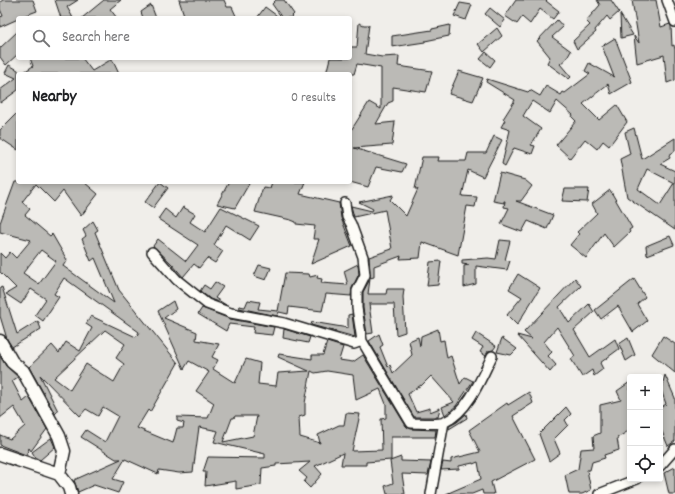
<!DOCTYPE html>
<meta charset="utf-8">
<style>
:root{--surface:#fff;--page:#f6f6f6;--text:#202124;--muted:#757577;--line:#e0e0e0}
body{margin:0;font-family:Dekko,sans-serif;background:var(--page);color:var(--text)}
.controls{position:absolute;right:12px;bottom:12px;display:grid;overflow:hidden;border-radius:4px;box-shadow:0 2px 6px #0003}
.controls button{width:36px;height:36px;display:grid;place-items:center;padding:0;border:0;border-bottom:1px solid var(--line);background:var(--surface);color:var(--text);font:20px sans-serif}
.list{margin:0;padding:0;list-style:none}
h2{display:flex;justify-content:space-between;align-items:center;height:52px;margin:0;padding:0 16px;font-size:17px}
h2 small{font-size:13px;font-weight:400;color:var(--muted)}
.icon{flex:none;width:22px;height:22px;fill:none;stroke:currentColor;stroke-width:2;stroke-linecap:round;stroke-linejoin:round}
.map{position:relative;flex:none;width:675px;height:494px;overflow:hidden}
.search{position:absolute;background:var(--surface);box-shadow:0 2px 6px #0003;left:16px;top:16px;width:336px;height:44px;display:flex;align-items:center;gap:10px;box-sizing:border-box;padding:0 14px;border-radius:4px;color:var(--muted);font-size:15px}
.panel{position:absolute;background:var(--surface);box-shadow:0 2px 6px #0003;left:16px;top:72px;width:336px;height:112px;border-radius:4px}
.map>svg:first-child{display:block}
.building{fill:#bbbab6;stroke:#1c1c1c;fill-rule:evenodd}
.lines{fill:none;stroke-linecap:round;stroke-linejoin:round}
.minor-casing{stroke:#1c1c1c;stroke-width:12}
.tertiary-casing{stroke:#1c1c1c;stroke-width:15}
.minor{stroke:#fdfcf7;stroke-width:9}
.tertiary{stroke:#fdfcf7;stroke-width:12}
</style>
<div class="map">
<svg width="675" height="494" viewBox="0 0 675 494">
<rect width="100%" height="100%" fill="#f0eeea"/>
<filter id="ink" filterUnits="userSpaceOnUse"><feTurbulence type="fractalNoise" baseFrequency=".025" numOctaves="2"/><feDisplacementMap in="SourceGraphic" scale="8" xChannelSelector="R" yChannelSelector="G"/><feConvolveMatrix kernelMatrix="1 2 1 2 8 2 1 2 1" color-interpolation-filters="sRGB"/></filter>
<g filter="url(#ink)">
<!-- building -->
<path class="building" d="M3 0H33L37 11 18 18V19L0 27V17L3 16 0 9V2Z
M55 0H78L67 7 73 18H61Z
M104 0H121L110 9 117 18H82Z
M179 0H224L227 7H232L237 18H185Z
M276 0H284L294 14 290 18H282L272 4Z
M516 0H547L546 1 559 11 553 19 540 9 530 24 522 17 517 24 505 16Z
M597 0H611L619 12 610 20 607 16 595 30 596 32 577 49 573 41 590 25 586 21 600 5Z
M632 0H656L661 27 670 24 671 26 672 46 674 45 675 50V80L667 83 664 55 637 63 634 36 639 43Z
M460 3 472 5 466 20 454 16Z
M151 5 156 18H143L141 12Z
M265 7 280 18H257Z
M490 8 505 20 500 27 485 14Z
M620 14 633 35 621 38Z
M557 20 563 27 552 37 571 51 567 58 560 64 571 77 569 79 547 63 550 57 537 41Z
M359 23 364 25H369L365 54 382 57 399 56 398 66 432 71 426 92 393 87V101L388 103 376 124 395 122 392 145 354 148 406 164 402 172 376 167 368 187 350 182V132L369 102 381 109V68L357 64 354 74H326L330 58H350V47H357Z
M450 25 449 36 425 41V42L392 47V36L432 30V29Z
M497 28 502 36 484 52 478 44Z
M18 31V54L6 65 0 57V48Z
M615 38 632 82 611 94 608 84 583 104 599 120 617 105 627 122 609 146 603 141 597 149 585 139 570 158 556 145 576 121 572 117 573 115 557 101 550 113 532 101 523 116 541 129 531 145 535 146 532 154 514 148 505 166 502 164 510 130 501 127 505 120 503 119 515 100 486 82 487 79 528 92 530 90 540 96 546 86 561 95 563 92 565 93 590 74 585 71 589 63 614 77 602 46Z
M486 52 495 60 490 67 480 59Z
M30 58H82L92 71 112 59 119 74H21L33 66Z
M9 65 18 70V90L0 103V90L16 78 5 73Z
M459 71 483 78 473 101 449 94Z
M18 112V150L0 138V130Z
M634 128 642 159 675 138V151L669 155 670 158 660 164 675 171V230L627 197 620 159 630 154 625 132ZM647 169 674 183 660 205 638 189Z
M494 136 502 140 483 177 468 170 462 196 477 197 475 207 467 206 458 255 422 242 420 258 400 259 401 256 374 266V277L370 278 369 257 392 249 385 210 354 217 351 206 372 211 373 209 359 202 393 195 390 200 406 216 418 189H415L422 157H439L438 161H466L468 153H486Z
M500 173 525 180 532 186 521 201H516L553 215 547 229 528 221 522 232 501 224 509 208 504 207 505 201H504V203L493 201Z
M15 182H84L98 194 81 216 63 191 54 202 36 184 22 202 30 209 25 215 50 236 52 234 67 260 63 266 114 303 95 258 91 261 82 239 86 236 83 230 93 221 98 230 95 232 119 290 178 363 150 412 148 410 137 428 173 443 177 428H183L184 423 177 421V417L208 418 214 403 196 391 209 372 189 361 184 369 158 311 173 301 176 309 164 318 197 332 196 340 219 344 212 357 218 360 213 369 235 383 246 359 260 363 258 384 276 386 278 373 309 371 278 357 279 354 312 359V355H323L327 342 343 347 339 360 353 362 363 355 406 426 411 429 436 430 435 437H391V460L366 462V465H341L343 453 315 466 322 474 310 488 304 482 307 478 299 471 310 462 276 464V466L262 468 261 485 236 489V481L205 486 206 472H203L208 457 265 458V454L214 442 218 431 199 427 193 472 179 473 159 470 158 474 125 459 113 479 123 482 118 493 94 485 78 492 74 480 121 459H116L81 437 86 430 105 442 118 416 103 407 98 416 86 409 80 416 40 375 58 411 55 414 29 367 52 345 59 353 66 342 80 351 92 328 86 324 91 316 136 337 139 332 64 278 54 294 59 297 43 321 35 315 46 299 31 289 21 304 6 294 16 288 0 272V253L5 258 10 252 16 258 31 240 0 232V223ZM41 250 56 261 39 284 23 273ZM105 330 125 344 116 358 124 364 114 382 86 364 70 390 54 378ZM311 371 315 373 327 371 353 375 356 400 380 389 386 404V418L381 419 382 450 352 451 360 414 346 413 344 425H339L318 435 320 443 300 437 299 417 305 415V403ZM235 416H257L253 436 223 442 232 418H234Z
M160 182 168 188 153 208 145 202Z
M229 182H250L235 208 217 204Z
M272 182H305L300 194 339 203 341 218 352 246 311 264 319 239H313L315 226 296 224V222L291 220 255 212 263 187 270 188Z
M565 189H589L587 202 562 201Z
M610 190 632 228 629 230 630 232 614 247 604 233 586 258 570 245 579 234 577 232 597 213 592 204Z
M183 207 195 214 190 222 205 232 221 207 259 226 250 240 226 225 214 245 223 251 215 263 207 258 199 268 194 264 183 277 172 264 153 246 158 239 186 261 198 245 158 219 165 209 176 218Z
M670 236 674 245 647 255 646 246Z
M500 240 510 241 505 260 510 261 507 270 476 266V284L464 287V266L469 265 462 264V260L488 258 496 259Z
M441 261 438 285 427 286 430 262Z
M358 264 359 274 352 288 351 296 326 294 322 311 289 307 288 314 279 312 277 316 239 308V306L245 307 248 300 260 302 258 309 278 311 285 273 309 274 310 277 318 275 317 278 322 279 321 283 348 285 344 271Z
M259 265 271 268 266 280 254 276Z
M518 274 540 288 517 325 507 315 522 297 509 289Z
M575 278 581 286 559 307 569 323 589 304 594 312 574 330 590 357 615 339 619 349 600 363 603 369 594 376 592 370 582 377 571 359 575 356 557 327 544 342 552 352 548 356 556 365 550 372 517 335 532 339 524 332Z
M370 279 368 294H386L387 289H404L403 297 405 332 396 335 394 304H369L373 333 367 334 363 308V292Z
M634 279 645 297 637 304 647 321 633 332 618 306 601 319 595 310Z
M215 282 223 287 215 298 226 305 210 299 200 291 204 285 210 289Z
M2 287 17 334 38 321 41 329 12 347 7 339 0 316V288Z
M202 308 230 319 274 327 272 335 253 333 254 327 229 324 226 331 198 314Z
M352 314 355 337 311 325 312 322 348 328V315Z
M284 329 310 337 308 343 283 338Z
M438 329 440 341 444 340 447 358 451 356 460 384 465 377 473 381 456 406 445 415 442 407 454 402 431 376 421 386V385L408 394 416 412 430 408V412L440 408 438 417H414L369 341 379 334 383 345 380 347 388 367 390 365 393 373 412 355 409 341 418 337 420 346 421 336Z
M476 333 496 346 493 350 488 351 486 356 480 352 483 347 472 340Z
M663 336 675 344V373L652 354Z
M502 338 517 349 511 355 497 352Z
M628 338 635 355 626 361 619 344Z
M0 356 6 366 18 377 12 381 23 402 29 397 47 429 31 451 29 448 26 455 0 445V435L10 439 25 426 14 407 0 418Z
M665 375 675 398V441L668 446 660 427V408L666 404 661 390Z
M630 382V430L617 438 619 450 604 455 605 458 592 462 590 470H587L591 490 582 494H569L565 475 578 469 581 449 594 448 593 436 600 433V405L621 400 617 391Z
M529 392 533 403 513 416 535 459 491 482 494 494H483L482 490 472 494H446L481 479 478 462 473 464V463L459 466V469L441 470 443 462 451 463V459L480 452 469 430 507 403 508 405Z
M566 407 571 414 565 420 568 425 554 439 560 453 549 461 539 434Z
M466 414 467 418 449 429V426L457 422Z
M51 438 55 447 40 460 36 458 32 452Z
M401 457V461L431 462 428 475 402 474 405 494H387L385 486 393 483 390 461Z
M675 467V494H669L664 473Z"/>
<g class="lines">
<defs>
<path id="minor" d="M667 0 675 22
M345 203 347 217 351 224 363 257 365 275 357 291V308L362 341 411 423C419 423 438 425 445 422 468 412 482 377 492 356
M152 252 177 280 207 304 231 313 284 323 354 344 362 341
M660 466 675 449
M431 494 444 422
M599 494 637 479"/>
<path id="tertiary" d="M0 341 12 362 23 371 59 436 64 451 59 474
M0 454 59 474 69 487 71 494"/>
</defs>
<!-- minor casing -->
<use href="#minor" class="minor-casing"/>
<!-- tertiary casing -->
<use href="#tertiary" class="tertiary-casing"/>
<!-- minor -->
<use href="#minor" class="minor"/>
<!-- tertiary -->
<use href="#tertiary" class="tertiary"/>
</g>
</g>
</svg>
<div class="controls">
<button>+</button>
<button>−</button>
<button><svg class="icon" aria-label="locate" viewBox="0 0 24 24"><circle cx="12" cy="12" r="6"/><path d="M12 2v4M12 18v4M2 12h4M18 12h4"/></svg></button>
</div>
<div class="search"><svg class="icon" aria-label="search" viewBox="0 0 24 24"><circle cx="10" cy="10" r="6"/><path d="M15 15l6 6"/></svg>Search here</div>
<section class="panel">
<h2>Nearby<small>0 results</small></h2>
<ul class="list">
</ul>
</section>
</div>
